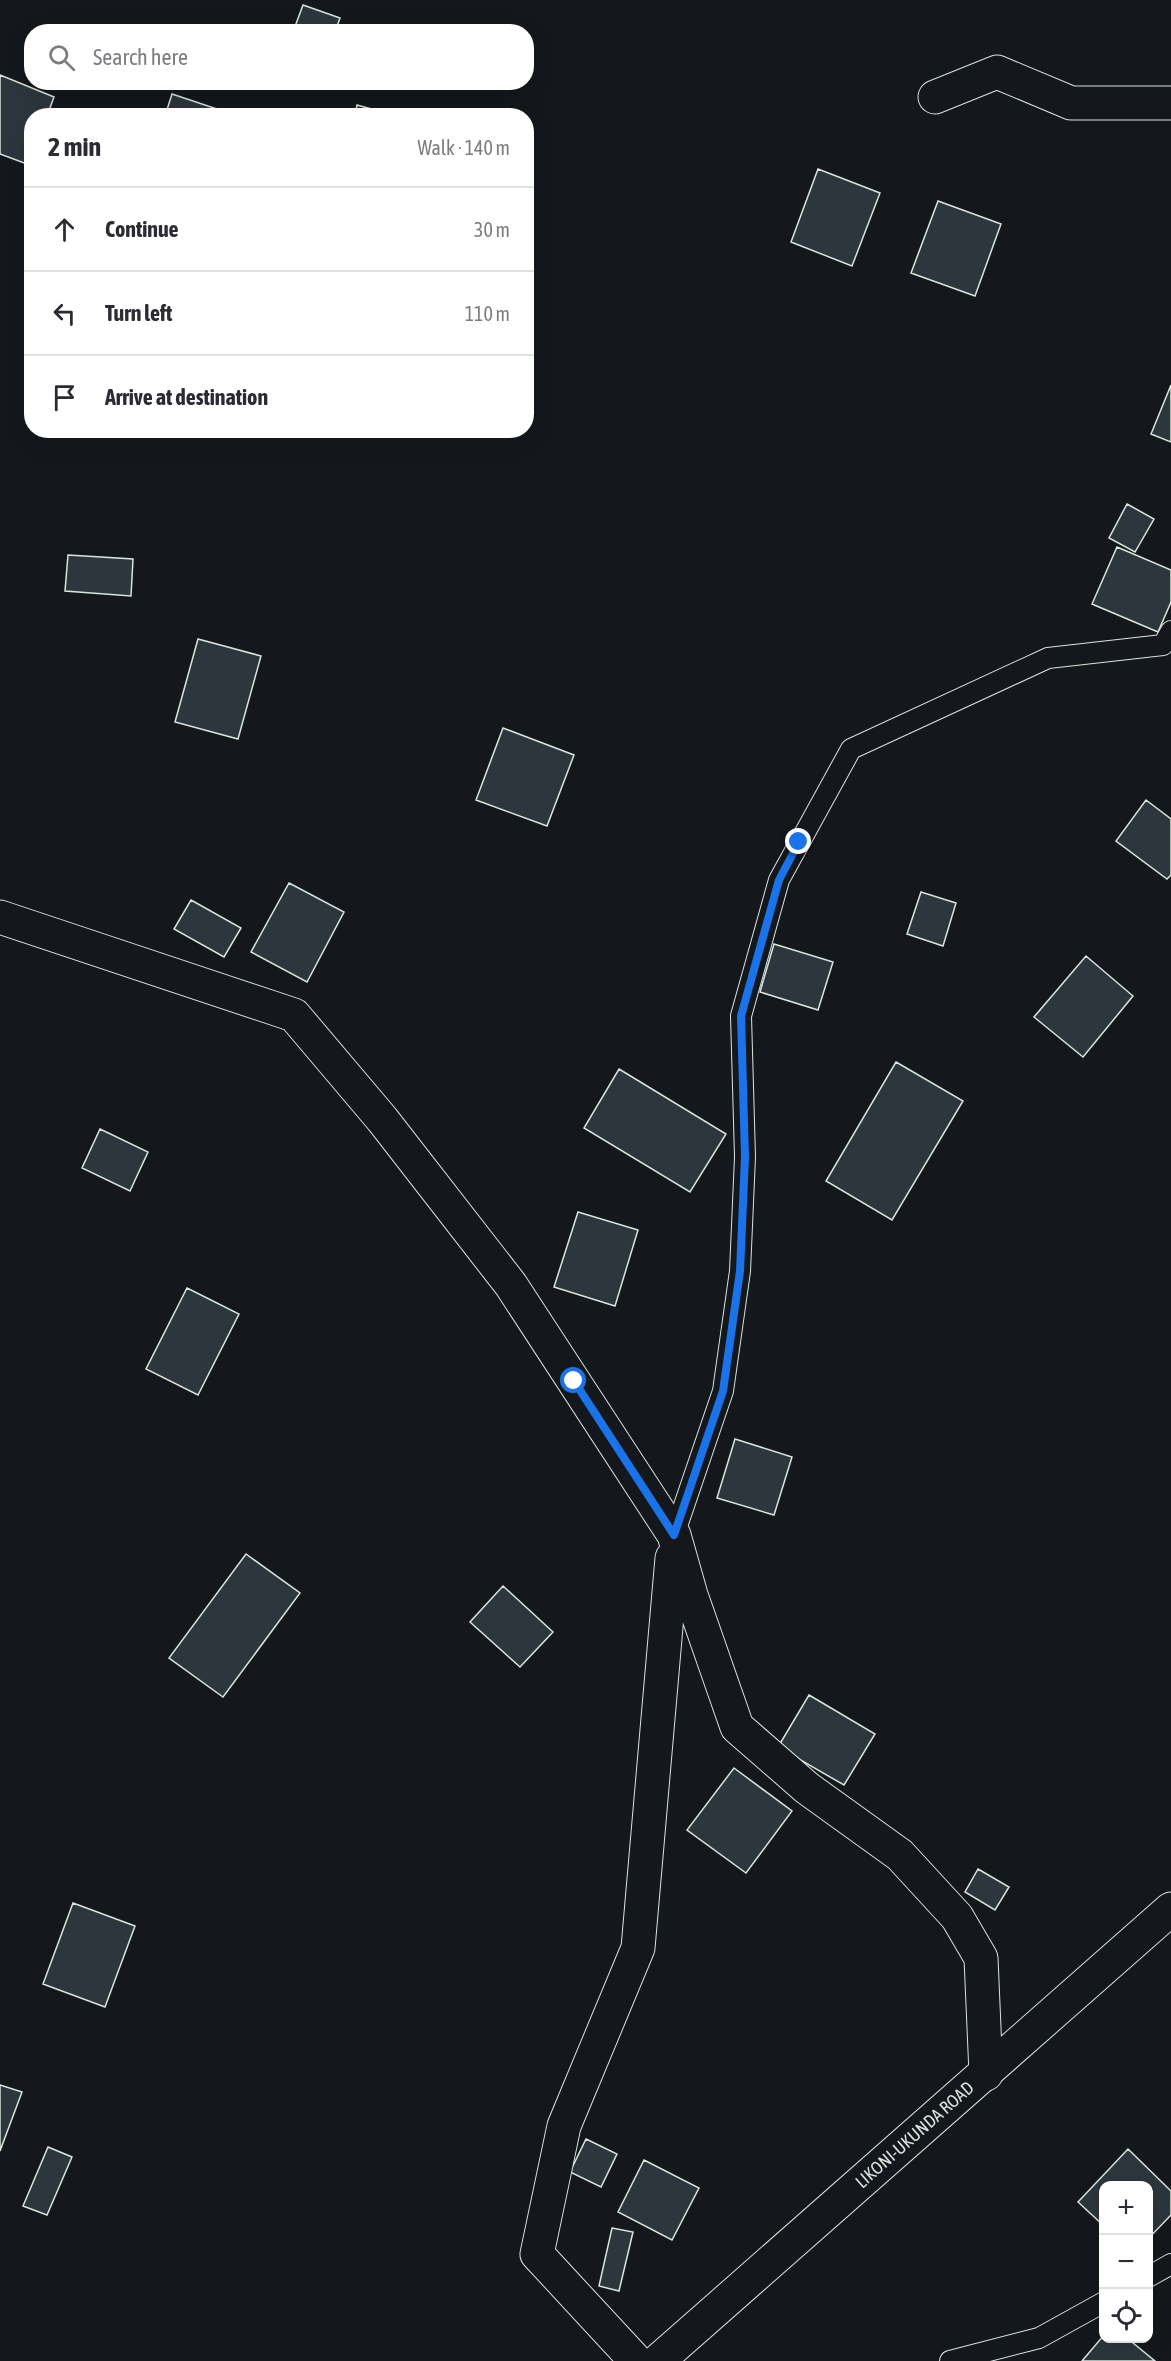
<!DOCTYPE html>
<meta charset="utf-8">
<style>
:root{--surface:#fff;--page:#f2f2f3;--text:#2b2b33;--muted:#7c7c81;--line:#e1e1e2}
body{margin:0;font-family:"Asap Condensed",sans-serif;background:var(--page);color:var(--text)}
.controls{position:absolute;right:18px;bottom:18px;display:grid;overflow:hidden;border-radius:12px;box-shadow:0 6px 24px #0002}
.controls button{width:54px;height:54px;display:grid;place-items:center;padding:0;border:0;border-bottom:2px solid var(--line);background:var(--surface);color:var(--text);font:30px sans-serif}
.stop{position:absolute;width:18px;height:18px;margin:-14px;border:4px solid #1a73e8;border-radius:50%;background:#fff}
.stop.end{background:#1a73e8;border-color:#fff;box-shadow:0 2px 6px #0008}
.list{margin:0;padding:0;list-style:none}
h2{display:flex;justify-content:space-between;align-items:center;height:78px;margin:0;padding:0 24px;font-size:26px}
h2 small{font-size:20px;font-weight:400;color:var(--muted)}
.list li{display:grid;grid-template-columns:39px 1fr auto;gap:18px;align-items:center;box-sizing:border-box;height:84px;padding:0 24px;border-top:2px solid var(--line)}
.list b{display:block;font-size:22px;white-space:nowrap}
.list em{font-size:20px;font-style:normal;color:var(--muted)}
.icon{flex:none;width:33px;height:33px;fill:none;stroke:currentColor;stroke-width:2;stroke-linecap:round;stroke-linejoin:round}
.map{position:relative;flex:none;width:1171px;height:2361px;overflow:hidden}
.search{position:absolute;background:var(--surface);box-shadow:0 6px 24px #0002;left:24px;top:24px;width:510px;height:66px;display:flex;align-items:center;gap:15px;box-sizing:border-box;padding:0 21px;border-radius:24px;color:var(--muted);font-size:22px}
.panel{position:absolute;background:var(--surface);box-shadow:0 6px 24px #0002;left:24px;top:108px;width:510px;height:330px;border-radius:24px}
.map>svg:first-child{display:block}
.building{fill:#2c363c;stroke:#d8e6dc;stroke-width:1.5}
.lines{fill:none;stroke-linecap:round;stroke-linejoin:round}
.service-casing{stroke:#d8e6dc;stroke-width:22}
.minor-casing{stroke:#d8e6dc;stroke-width:35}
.trunk-casing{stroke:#d8e6dc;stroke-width:35}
.service{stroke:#14181c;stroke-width:20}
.minor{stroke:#14181c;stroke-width:33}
.trunk{stroke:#14181c;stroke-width:33}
.route{stroke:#1a73e8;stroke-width:8}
.labels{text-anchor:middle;stroke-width:4.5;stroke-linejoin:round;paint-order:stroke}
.street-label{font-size:18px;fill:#d8e6dc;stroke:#14181c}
</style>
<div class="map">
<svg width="1171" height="2361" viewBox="0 0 1171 2361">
<rect width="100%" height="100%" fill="#14181c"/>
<!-- building -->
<path class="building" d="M303 5 340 18 335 32H293Z
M0 75 54 97 47 116H32V153L27 164 0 154Z
M172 94 217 109 215 116H165Z
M357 105 397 116H355Z
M818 169 880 193 852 266 791 242Z
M938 201 1001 224 975 296 911 273Z
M1171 385V442L1151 434Z
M1127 504 1154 519 1135 552 1109 538Z
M1117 547 1171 570V602L1158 632 1092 604Z
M68 555 133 559 131 596 65 591Z
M198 639 261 656 238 739 175 722Z
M503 728 574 755 547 826 476 800Z
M1146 800 1171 819V875L1167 879 1116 841Z
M289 883 344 912 307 982 251 952Z
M921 892 956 903 943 946 907 934Z
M191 900 241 928 224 957 174 929Z
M774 944 833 962 818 1010 760 992Z
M1086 956 1133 996 1083 1057 1034 1017Z
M896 1062 963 1101 892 1220 826 1181Z
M619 1069 726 1134 690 1192 584 1128Z
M100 1129 148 1152 130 1191 82 1168Z
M578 1212 638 1230 615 1306 554 1287Z
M187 1288 239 1314 198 1395 146 1369Z
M735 1439 792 1457 774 1515 717 1498Z
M246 1554 300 1593 223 1697 169 1658Z
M503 1586 553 1632 520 1667 470 1622Z
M809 1695 875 1734 844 1785 778 1747Z
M734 1768 792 1811 746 1873 687 1830Z
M978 1869 1009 1887 995 1910 965 1892Z
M73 1903 135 1926 105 2007 43 1984Z
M0 2085 22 2092 0 2151Z
M586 2139 617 2154 601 2187 570 2172Z
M48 2147 72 2157 47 2215 23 2206Z
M1128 2149 1171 2191V2215L1148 2239V2186H1104V2226L1078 2202Z
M644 2160 699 2188 672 2240 618 2212Z
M612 2228 633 2232 619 2291 599 2286Z
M1104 2335V2338H1127L1155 2361H1082Z"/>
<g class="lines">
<defs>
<path id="service" d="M674 1535 723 1391 740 1271 745 1157 741 1016 779 880 851 749 1048 658 1163 645 1171 631
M1148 2277 1171 2264
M950 2361 1039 2338 1104 2302"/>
<path id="minor" d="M935 97 997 72 1071 103H1171
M0 917 294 1015 382 1119 511 1285 674 1535 691 1595 737 1727 807 1788 900 1855 957 1917 981 1958 986 2074
M636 2361 537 2254 564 2126 638 1948 672 1558"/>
<g id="trunk">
<path id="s1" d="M658 2361 1171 1909"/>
</g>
</defs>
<!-- service casing -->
<use href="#service" class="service-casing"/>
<!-- minor casing -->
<use href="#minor" class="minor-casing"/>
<!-- trunk casing -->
<use href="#trunk" class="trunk-casing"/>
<!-- service -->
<use href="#service" class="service"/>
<!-- minor -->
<use href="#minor" class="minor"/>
<!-- trunk -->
<use href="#trunk" class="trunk"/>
</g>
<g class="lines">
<!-- route -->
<path class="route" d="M574 1381 674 1535 723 1391 740 1271 745 1157 741 1016 779 880 799 842"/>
</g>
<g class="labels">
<!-- street labels -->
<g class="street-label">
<text dy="6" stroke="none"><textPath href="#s1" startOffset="342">LIKONI-UKUNDA ROAD</textPath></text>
</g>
</g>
</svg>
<div class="controls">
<button>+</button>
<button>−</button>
<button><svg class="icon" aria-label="locate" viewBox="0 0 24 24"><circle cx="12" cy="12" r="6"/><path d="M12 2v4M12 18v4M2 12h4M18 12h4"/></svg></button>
</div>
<div class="stop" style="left:574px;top:1381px"></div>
<div class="stop end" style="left:799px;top:842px"></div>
<div class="search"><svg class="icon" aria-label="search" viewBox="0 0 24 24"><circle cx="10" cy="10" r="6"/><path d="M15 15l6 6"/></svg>Search here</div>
<section class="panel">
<h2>2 min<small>Walk · 140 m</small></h2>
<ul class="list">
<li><svg class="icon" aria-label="ahead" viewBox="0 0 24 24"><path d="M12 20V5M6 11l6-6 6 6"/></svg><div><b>Continue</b></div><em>30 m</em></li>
<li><svg class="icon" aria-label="left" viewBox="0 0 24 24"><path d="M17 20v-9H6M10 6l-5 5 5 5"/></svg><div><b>Turn left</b></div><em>110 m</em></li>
<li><svg class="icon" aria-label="arrive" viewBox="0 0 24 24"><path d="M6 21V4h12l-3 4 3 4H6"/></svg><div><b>Arrive at destination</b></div></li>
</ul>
</section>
</div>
